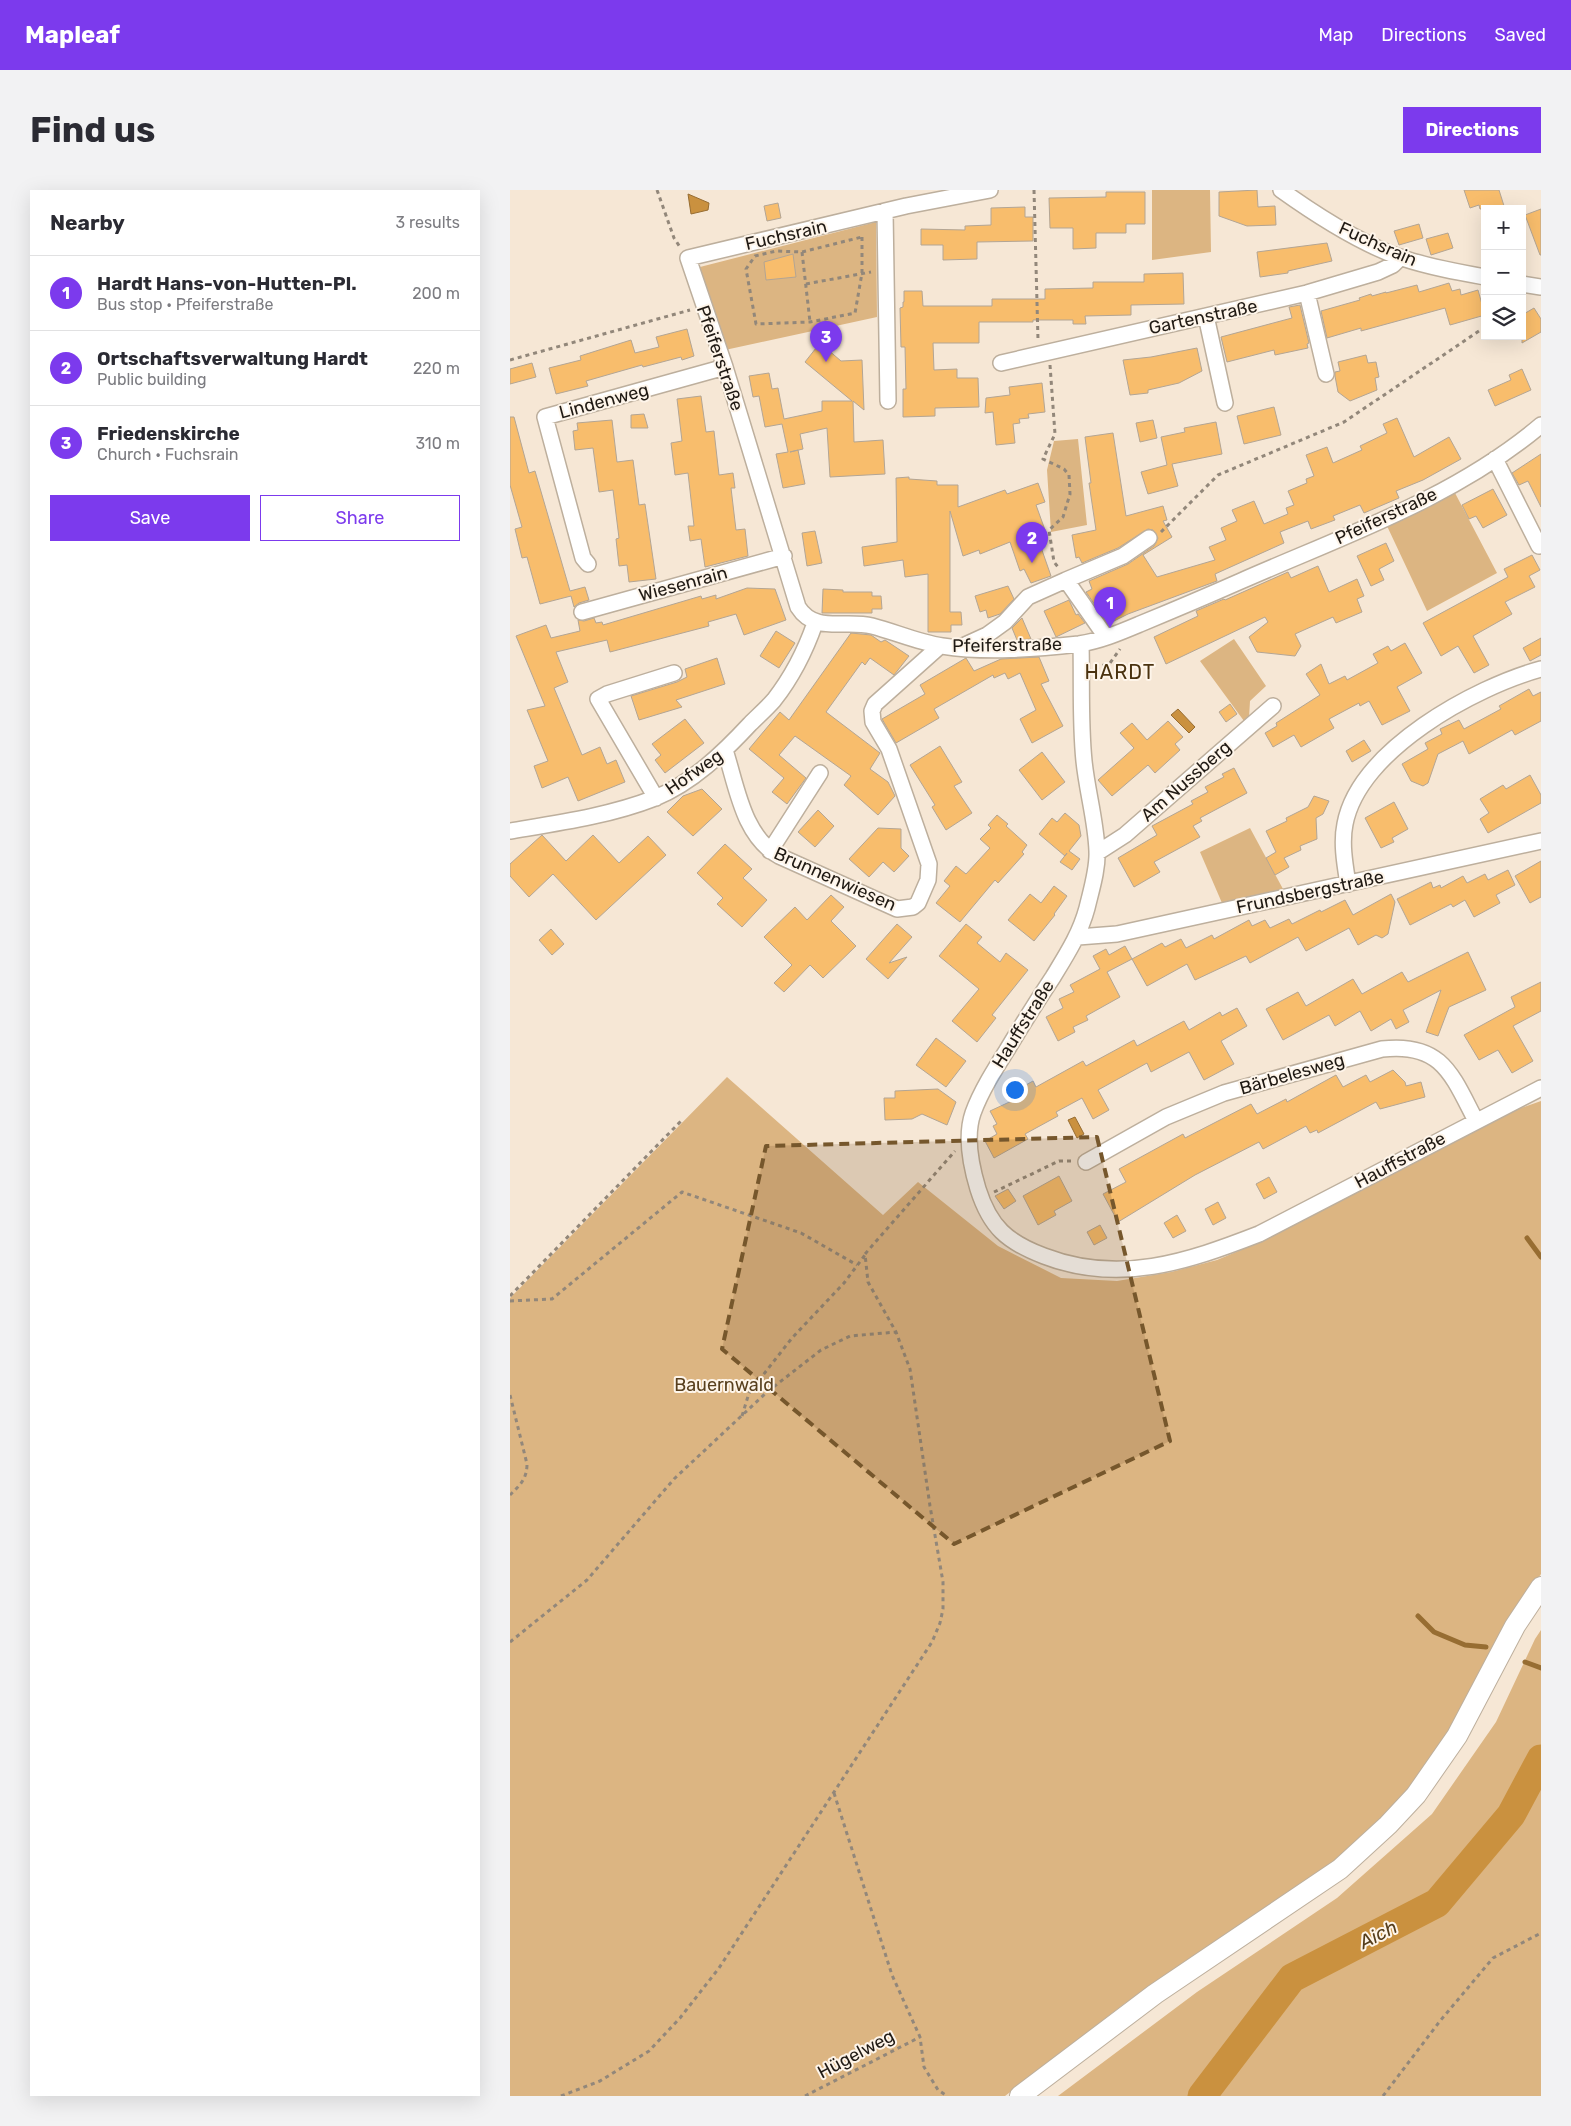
<!DOCTYPE html>
<meta charset="utf-8">
<style>
:root{--surface:#fff;--page:#f2f2f3;--text:#2b2b33;--muted:#7c7c81;--line:#e1e1e2;--accent:#7c3aed}
body{margin:0;font-family:Rubik,sans-serif;background:var(--page);color:var(--text)}
.controls{position:absolute;right:15px;top:15px;display:grid;overflow:hidden;border-radius:0px;box-shadow:0 5px 20px #0002}
.controls button{width:45px;height:45px;display:grid;place-items:center;padding:0;border:0;border-bottom:1px solid var(--line);background:var(--surface);color:var(--text);font:25px sans-serif}
.you{position:absolute;left:504px;top:899px;width:18px;height:18px;margin:-12px;border:4px solid #fff;border-radius:50%;background:#1a73e8;box-shadow:0 0 0 8px #1a73e833}
.badge{display:grid;place-items:center;width:32px;height:32px;border-radius:50%;background:var(--accent);color:#fff;font-size:16px;font-weight:700}
.pin{position:absolute;translate:-50% -41px;filter:drop-shadow(0 1px 2px #0008)}
.pin::after{content:'';position:absolute;top:26px;width:18px;height:15px;background:inherit;clip-path:polygon(0 0,100% 0,50% 100%)}
.list{margin:0;padding:0;list-style:none}
h2{display:flex;justify-content:space-between;align-items:center;height:65px;margin:0;padding:0 20px;font-size:21px}
h2 small{font-size:16px;font-weight:400;color:var(--muted)}
.list li{display:grid;grid-template-columns:32px 1fr auto;gap:15px;align-items:center;box-sizing:border-box;height:75px;padding:0 20px;border-top:1px solid var(--line)}
.list b{display:block;font-size:19px;white-space:nowrap}
.list p{margin:0;font-size:16px;white-space:nowrap;color:var(--muted)}
.list em{font-size:16px;font-style:normal;color:var(--muted)}
.actions{display:flex;gap:10px;padding:15px 20px}
.actions a{flex:1;padding:11px 0;border:1px solid var(--accent);border-radius:0px;text-align:center;font-size:18px;color:var(--accent)}
.actions .main{background:var(--accent);color:#fff}
.icon{flex:none;width:28px;height:28px;fill:none;stroke:currentColor;stroke-width:2;stroke-linecap:round;stroke-linejoin:round}
.map{position:relative;flex:none;width:1031px;height:1906px;overflow:hidden;border-radius:0px}
header{display:flex;align-items:center;gap:30px;box-sizing:border-box;height:70px;padding:0 25px;background:var(--accent);color:#fff}
header strong{font-size:24px}
nav{display:flex;gap:28px;margin-inline-start:auto;font-size:18px}
.intro{display:flex;align-items:center;justify-content:space-between;box-sizing:border-box;height:120px;padding:0 30px}
h1{margin:0;font-size:35px}
.button{padding:12px 22px;border-radius:0px;background:var(--accent);color:#fff;font-size:18px;font-weight:700}
main{display:flex;gap:30px;padding:0 30px}
aside{flex:1;background:var(--surface);border-radius:0px;box-shadow:0 5px 20px #0002}
.map>svg:first-child{display:block}
.green{fill:#dcb582}
.water{fill:#ca913f;stroke:#976d32}
.lines{fill:none;stroke-linecap:round;stroke-linejoin:round}
.stream{stroke:#976d32;stroke-width:5}
.river{stroke:#ca913f;stroke-width:29}
.building{fill:#f8bd6c;stroke:#b3a594}
.minor-casing{stroke:#bdaf9d;stroke-width:18}
.major-casing{stroke:#bdaf9d;stroke-width:22}
.path{stroke:#92877a;stroke-width:3;stroke-dasharray:4 4;stroke-linecap:butt}
.minor{stroke:#fff;stroke-width:15}
.major{stroke:#fff;stroke-width:20}
.marked{fill:#76572c;fill-opacity:0.2;stroke:#76572c;stroke-width:4;stroke-dasharray:10 6;stroke-linejoin:round}
.labels{text-anchor:middle;stroke-width:4;stroke-linejoin:round;paint-order:stroke}
.street-label{font-size:18px;fill:#201a14;stroke:#fef5ea}
.park-label{font-size:18px;fill:#583f1d;stroke:#fef5ea}
.water-label{font-size:19px;font-style:italic;fill:#553d1b;stroke:#fef5ea}
.quarter-label{font-size:20px;letter-spacing:1px;fill:#4a320f;stroke:#fef5ea}
</style>
<header>
<strong>Mapleaf</strong>
<nav><a>Map</a><a>Directions</a><a>Saved</a></nav>
</header>
<div class="intro"><h1>Find us</h1><a class="button">Directions</a></div>
<main>
<aside>
<h2>Nearby<small>3 results</small></h2>
<ul class="list">
<li><span class="badge">1</span><div><b>Hardt Hans-von-Hutten-Pl.</b><p>Bus stop · Pfeiferstraße</p></div><em>200 m</em></li>
<li><span class="badge">2</span><div><b>Ortschaftsverwaltung Hardt</b><p>Public building</p></div><em>220 m</em></li>
<li><span class="badge">3</span><div><b>Friedenskirche</b><p>Church · Fuchsrain</p></div><em>310 m</em></li>
</ul>
<div class="actions"><a class="main">Save</a><a>Share</a></div>
</aside>
<div class="map">
<svg width="1031" height="1906" viewBox="0 0 1031 1906">
<rect width="100%" height="100%" fill="#f6e7d5"/>
<!-- green -->
<path class="green" d="M642 0H700L701 62 642 70Z
M366 32 367 127 215 160 186 78Z
M568 249 577 335 541 342 537 280 544 251Z
M945 303 987 383 917 421 877 336Z
M724 449 756 496 740 511 739 528 734 531 690 471Z
M740 638 773 699 712 713 690 662Z
M217 887 373 1025 408 992 488 1056 551 1088 607 1091 661 1082 707 1070 757 1049 994 924 1031 911V1384L1004 1422 941 1542 917 1577 887 1613 842 1657 805 1687 697 1757 614 1814 495 1906H0V1108Z
M1031 1440V1906H548L687 1802 827 1708 922 1624 986 1532 1025 1449Z"/>
<!-- water -->
<path class="water" d="M178 4 199 13 198 20 181 24Z
M668 519 685 537 679 543 661 525Z
M565 927 574 944 567 948 558 930Z"/>
<g class="lines">
<!-- stream -->
<path class="stream" d="M1017 1048 1031 1067
M908 1426 924 1442 955 1455 976 1457
M1015 1472 1031 1478"/>
<!-- river -->
<path class="river" d="M692 1906 782 1788 927 1713 1001 1625 1031 1569"/>
</g>
<!-- building -->
<path class="building" d="M747 0 748 17 765 16 766 35 737 36 709 26V2Z
M954 0H989L995 19H970L969 15 960 18Z
M596 2H635V34H616V43H586V58L563 59V38H540L539 8 596 7Z
M268 13 271 28 257 31 254 16Z
M515 17V27H523V51L467 52V69L433 70V55H411V39L455 40V36L481 35V18Z
M1031 19V65H1030L1015 25Z
M909 34 913 48 889 55 884 41Z
M938 43 943 58 921 65 916 49Z
M817 53 822 71 778 81V83L750 87 747 62Z
M283 64 286 87 256 90 254 72Z
M673 83 674 114 621 115V125L575 126 576 134H563V130H523V132H469V153H423L424 180 447 179V188H468L469 217 425 218V226L393 227V199H396L395 157H391L390 118 393 117V112H394V101H412L413 116H482V109H535V99L583 98V92H634V84Z
M939 93 942 101 950 99 951 105 968 100 975 125 940 135 935 118 851 141V138L817 148 811 121 850 110 849 108 861 104 862 106 876 102V103L907 95 909 102Z
M790 115 799 153 797 154 798 158 765 165 764 160 717 172 711 147 782 128 779 117Z
M1024 118 1031 129V142L1012 153V125Z
M177 139 184 166 172 170 171 167 133 177 132 175 76 191 78 196 46 204 39 178 71 170 70 166 121 150 125 163 149 157 146 147Z
M310 153 331 171 352 170 354 220 343 211 344 252 373 250 375 284 320 287 317 238 290 244 293 259 280 262 288 260 295 294 273 298 266 264 278 262 272 234 255 237 249 206 243 207 239 186 259 183 262 199 268 198 274 229 312 221V211H342L295 172Z
M687 158 692 181 669 193 638 200V203L620 205 613 170 641 167Z
M856 165 858 173 866 172 869 187 865 188 867 200 840 211 828 202 825 186V182L830 181 828 172Z
M22 173 26 187 0 194V179Z
M1012 179 1021 200 985 216 978 200 1001 190 999 185Z
M532 193 535 222 518 224 519 228 509 229 510 233 503 234 505 253 486 255 483 222 475 223 476 208 500 205 499 197Z
M191 206 196 242 204 241 209 285 223 283 225 298H221L226 340 235 339 238 366 195 377 191 349 180 351 178 336H184L178 283 165 285 161 253 172 251 167 209Z
M764 217 771 245 734 254 727 226Z
M134 224 138 238H121V225Z
M0 227H4L19 283 25 281 60 401 75 397 79 410 69 413 64 417 61 406 30 414 17 367 12 368 5 339 12 337 0 295Z
M887 228 904 267 939 247 951 269 913 290 886 301 889 308 854 323 850 315 823 326 825 330 801 339 798 331 770 342 774 353 705 384 707 391 618 424 598 434 576 402 582 399 579 391 618 374 644 356 648 348 643 340 638 339 608 358 572 373 569 367 566 368 562 345 586 340 579 293H581L575 247 603 243 616 326 653 316 657 330 653 331 662 347 633 365 647 387 705 370 699 357 716 350 711 338 727 331 722 320 744 311 754 334 778 324 776 318 784 315 778 301 797 293 796 289 804 286 796 265 817 257 823 273 852 260 850 256 877 243 873 234Z
M102 230 107 272 123 270 129 315 135 314 146 389 119 392 117 375 109 376 106 349 109 348 103 300 89 302 83 258 65 260 63 241 68 240 67 233Z
M643 230 647 248 630 252 626 233Z
M706 232 712 264 662 274 668 296 638 304 631 282 657 275 651 247 675 242 674 238Z
M1031 264V317L1018 291 1009 295 1002 283Z
M399 287V289L427 291V295H448V317L495 300 497 304 528 293 535 312 526 315 535 340 526 343 541 386 521 393 514 379 510 381 500 352 470 364 469 360 453 366 440 321V422H451L452 435H441V442H418V384L395 387 393 370 354 376 352 357 387 352 386 288Z
M983 299 997 325 973 338 966 326 959 329 952 315Z
M305 341 312 373 297 376 292 343Z
M876 353 884 371 869 379 874 390 861 396 847 366Z
M1022 365 1030 380 1019 386 1025 397 995 412 1002 424 963 446 979 475 964 483 948 456 931 466 913 433 998 387 994 379Z
M808 376 819 402 847 389 854 406 847 409 852 422 826 433 823 427 785 444 791 456 785 466 747 462 739 447 758 432 755 427 656 474 644 447 688 426 686 421 714 409 715 410 778 382 781 388Z
M498 396 504 409 490 424 478 428 476 420 470 422 465 406Z
M237 398 265 399 276 430 234 445 226 424 198 432 199 436 100 462 97 450 46 462 58 492 44 498 72 565 90 557 97 574 106 570 115 592 68 611 58 587 32 598 24 576 38 571 17 520 35 516 6 446 36 435 41 448 70 441 68 430 74 431 84 428 86 433 92 432 93 435 191 406 192 409 206 405V409Z
M313 399 333 400V402H362V406H371L372 419H362V423H312Z
M559 410 566 425 568 424 575 433 546 447 534 421Z
M512 428 521 449 507 450 502 438Z
M266 441 285 453 269 478 250 466Z
M341 443 361 445 371 452 375 450 399 466 384 485 360 468 355 475 352 472 316 522 370 563 360 579 378 592 385 606 368 625 334 595 341 586 285 546 269 565 296 588 277 614 262 602 274 588 239 559 270 522 279 530Z
M1031 448V465L1020 471 1013 458Z
M895 453 912 483 887 497 900 521 872 535 859 511 850 516 849 513 819 529 824 538 791 557 784 545 763 557 755 543 767 536 766 533 810 505 796 484 811 474 819 494 835 486 837 490 868 473 863 464 878 456 881 461Z
M529 467 539 491 531 494 553 536 522 553 510 529 526 520 510 483 498 489 495 483 484 488 483 485 424 519 429 528 386 553 372 529 415 504 410 495 456 468 464 481 491 469Z
M207 468 215 494 166 510 172 517 129 530 121 506 167 492 177 487 175 479Z
M1019 499 1023 506 1031 502V531L1005 545 1002 540 959 564 953 551 928 564 918 593 913 596 901 591 892 574 918 559 915 553 932 544 930 539 949 530 954 539 991 519 989 516Z
M720 514 727 524 716 532 709 522Z
M175 529 194 553 155 583 145 570 151 565 142 554Z
M658 531 673 547 665 554 670 560 645 583 638 575 602 606 588 590 624 558 610 543 622 533 637 550Z
M854 550 861 561 842 572 836 561Z
M430 556 452 592 444 596 462 623 436 640 422 617 425 615 400 575Z
M532 562 555 592 532 610 509 580Z
M724 578 737 603 690 628 692 631 683 636 690 647 644 672 650 682 624 697 608 668 647 645 642 636 683 614 681 611 698 602 695 597 714 587 712 584Z
M1020 585 1031 605V613L978 643 970 629 979 623 970 609 993 595 996 599Z
M192 599 212 619 183 646 157 622 173 606Z
M804 606 819 611 813 624 806 628 807 649 790 656 791 660 774 668 779 677 765 685 756 668 766 662 756 641 777 631 776 628 798 617Z
M884 612 898 639 882 648 884 652 871 658 855 628Z
M308 620 324 636 305 657 288 642Z
M555 623 569 635 571 646 559 661 570 669 562 680 550 672 557 663 555 666 529 644 542 628 547 632Z
M487 625 498 634 496 636 517 655 512 662 514 664 488 693 485 690 450 732 426 713 440 696 434 691 446 676 456 684 480 658 470 649 481 638 478 635Z
M368 638 391 639V658L399 666 384 682 373 672 359 687 339 669Z
M32 645 56 671 83 645 109 673 138 646 156 665 86 730 43 684 19 707 0 686V674Z
M215 654 242 679 233 688 257 710 232 737 207 714 213 708 187 683Z
M1031 671V707L1020 713 1005 686Z
M998 680 1005 695 986 705 990 713 964 727 955 710 943 717 941 714 900 735 887 709 921 692 923 698 930 695 931 698 953 686 957 693 975 684 978 690Z
M544 696 557 706 544 724 545 725 524 751 498 730 520 704 531 713Z
M881 704 885 712 878 744 872 748 866 745 848 755 839 738 796 761 788 747 740 773 736 766 685 790 677 774 637 796 622 769 652 753 655 757 671 749 676 758 702 745 704 749 739 730 742 736 755 730 760 738 779 729 782 734 810 720 811 722 835 710 843 725Z
M321 705 334 717 321 731 346 756 313 788 300 775 274 802 264 793 282 775 254 747 285 717 297 730Z
M387 734 402 747 379 773 397 767 378 789 356 769Z
M456 734 472 747 467 753 490 772 496 763 518 780 482 825 486 828 467 852 442 831 469 799 429 766Z
M41 739 54 754 42 765 29 750Z
M615 756 622 769 597 782 610 807 576 826 578 830 563 837 565 842 548 851 536 827 553 818 549 809 564 802 560 795 590 779 583 766 596 759 599 765Z
M958 762 976 800 939 817 928 846 916 842 931 800 893 820 899 832 886 839 881 829 861 841 850 821 825 836 819 825 773 850 756 819 788 802 796 816 843 789 852 804 892 782 898 792Z
M1031 792V821L1003 836 1023 871 1002 883 988 860 969 870 954 845 1005 817 1001 807Z
M727 818 737 836 711 851 724 874 694 890 679 862 641 882 637 873 588 900 599 920 583 929 572 908 546 922 548 926 515 944 518 949 484 968 475 951 487 944 483 936 487 934 480 921 508 908 505 901 523 891 526 897 573 871 576 876 624 850 627 856 674 831 679 840 710 822 712 826Z
M426 848 456 871 436 897 406 875Z
M883 880 895 892 896 896 911 892 915 907 870 919 866 912 808 943 807 940 800 943 796 936 753 959 749 952 685 985 608 1032 593 1004 616 992 609 979 673 944 675 948 741 914 747 924 776 909 777 912 826 885 833 897 856 885 860 892Z
M428 899 446 912 437 935 412 924 402 929 375 930 374 908H385V901Z
M549 986 562 1011 544 1021 546 1025 528 1035 513 1006Z
M759 987 767 1002 754 1009 746 994Z
M498 999 506 1011 494 1019 485 1006Z
M708 1012 716 1028 703 1035 695 1019Z
M667 1025 676 1041 663 1048 654 1033Z
M590 1035 597 1048 584 1055 577 1042Z"/>
<g class="lines">
<defs>
<path id="minor" d="M480 0 396 16 178 68 215 177 288 417C305 444 335 429 362 436 385 442 408 452 432 456 476 463 525 459 569 454 590 451 611 442 630 434 664 420 697 406 731 391 833 346 945 308 1031 235
M771 0C806 25 851 54 892 68 919 77 947 82 975 87
M375 21 378 211
M1012 94 1031 97
M797 103 816 184
M696 126 715 213
M491 173 797 103 868 82 883 75 891 67
M985 269 1029 356
M78 374 73 368 35 227 215 177
M556 390 613 366 639 348
M72 422 274 366
M571 454C572 493 570 532 574 571 577 601 586 631 587 661 588 679 581 701 577 718 570 744 557 764 543 787 527 811 512 835 497 860 485 879 471 901 463 923 455 946 461 976 468 999 480 1037 497 1052 534 1066 609 1095 677 1072 749 1044L1031 898
M453 456 477 445 495 432 518 407 556 390 596 447
M215 560C227 597 233 646 269 666L387 719 403 717 408 713 418 690 419 674 379 559 363 532 362 521 365 514 430 456
M146 608 88 509 97 504 164 483
M0 641C48 633 99 626 145 608 182 593 213 563 240 534 248 526 257 518 264 510 282 487 296 459 305 433
M260 661 310 583
M587 663 615 645 763 516
M838 694C835 675 831 653 835 634 849 560 965 497 1031 479
M568 747 607 744 1031 651
M576 972 656 927 714 903 872 859C932 852 942 885 966 931"/>
<path id="major" d="M510 1906 645 1804 830 1679 878 1635 906 1605 947 1546 1005 1436 1031 1397"/>
</defs>
<!-- minor casing -->
<use href="#minor" class="minor-casing"/>
<!-- major casing -->
<use href="#major" class="major-casing"/>
<!-- path -->
<path class="path" d="M147 0 164 48 170 57
M524 0 528 150
M352 47V83L345 123 300 132 246 134 236 79 245 66 266 61 292 62Z
M292 62 300 132
M296 94 361 82
M0 170 180 120
M540 175 545 244 533 269 554 279 559 285 560 304 553 327 539 340 544 372 548 377
M651 342 708 285 834 232 975 137
M585 478 600 473 610 459
M484 1002 549 971H563
M0 1106 171 931
M0 1111 42 1109 172 1002 291 1043 347 1075
M0 1205 17 1274C17 1289 10 1295 0 1305
M232 1226 239 1203 282 1148 334 1093 355 1065
M0 1452 77 1390 164 1289 257 1202 311 1160 340 1146 386 1142
M324 1603 382 1785 410 1847 414 1877 428 1900 437 1906
M51 1906 90 1891 139 1861 170 1828 209 1778 422 1452 430 1433 433 1419V1392L420 1316 400 1179 386 1142 358 1092 355 1064 445 961
M295 1906 410 1847
M873 1906 930 1831 983 1768 1031 1743"/>
<!-- minor -->
<use href="#minor" class="minor"/>
<!-- major -->
<use href="#major" class="major"/>
</g>
<!-- marked area -->
<path class="marked" d="M587 947 660 1251 444 1354 212 1159 256 956Z"/>
<g class="labels">
<!-- street labels -->
<g class="street-label">
<text transform="translate(276 45) rotate(-13)" y="6">Fuchsrain</text>
<text transform="translate(868 54) rotate(24)" y="6">Fuchsrain</text>
<text transform="translate(693 127) rotate(-12)" y="6">Gartenstraße</text>
<text transform="translate(210 168) rotate(71)" y="6">Pfeiferstraße</text>
<text transform="translate(94 211) rotate(-15)" y="6">Lindenweg</text>
<text transform="translate(876 326) rotate(-25)" y="6">Pfeiferstraße</text>
<text transform="translate(173 394) rotate(-15)" y="6">Wiesenrain</text>
<text transform="translate(497 455) rotate(-1)" y="6">Pfeiferstraße</text>
<text transform="translate(184 582) rotate(-35)" y="6">Hofweg</text>
<text transform="translate(676 591) rotate(-41)" y="6">Am Nussberg</text>
<text transform="translate(325 689) rotate(24)" y="6">Brunnenwiesen</text>
<text transform="translate(800 702) rotate(-12)" y="6">Frundsbergstraße</text>
<text transform="translate(513 834) rotate(-58)" y="6">Hauffstraße</text>
<text transform="translate(782 884) rotate(-16)" y="6">Bärbelesweg</text>
<text transform="translate(890 970) rotate(-28)" y="6">Hauffstraße</text>
<text transform="translate(346 1864) rotate(-28)" y="6">Hügelweg</text>
</g>
<!-- park labels -->
<g class="park-label">
<text x="214" y="1201">Bauernwald</text>
</g>
<!-- water labels -->
<g class="water-label">
<text transform="translate(868 1744) rotate(-27)" y="7">Aich</text>
</g>
<!-- quarter labels -->
<g class="quarter-label">
<text x="610" y="489">HARDT</text>
</g>
</g>
</svg>
<div class="controls">
<button>+</button>
<button>−</button>
<button><svg class="icon" aria-label="layers" viewBox="0 0 24 24"><path d="M12 4l9 5-9 5-9-5zM3 14l9 5 9-5"/></svg></button>
</div>
<div class="you"></div>
<div class="pin badge" style="left:600px;top:438px">1</div>
<div class="pin badge" style="left:522px;top:373px">2</div>
<div class="pin badge" style="left:316px;top:172px">3</div>
</div>
</main>
